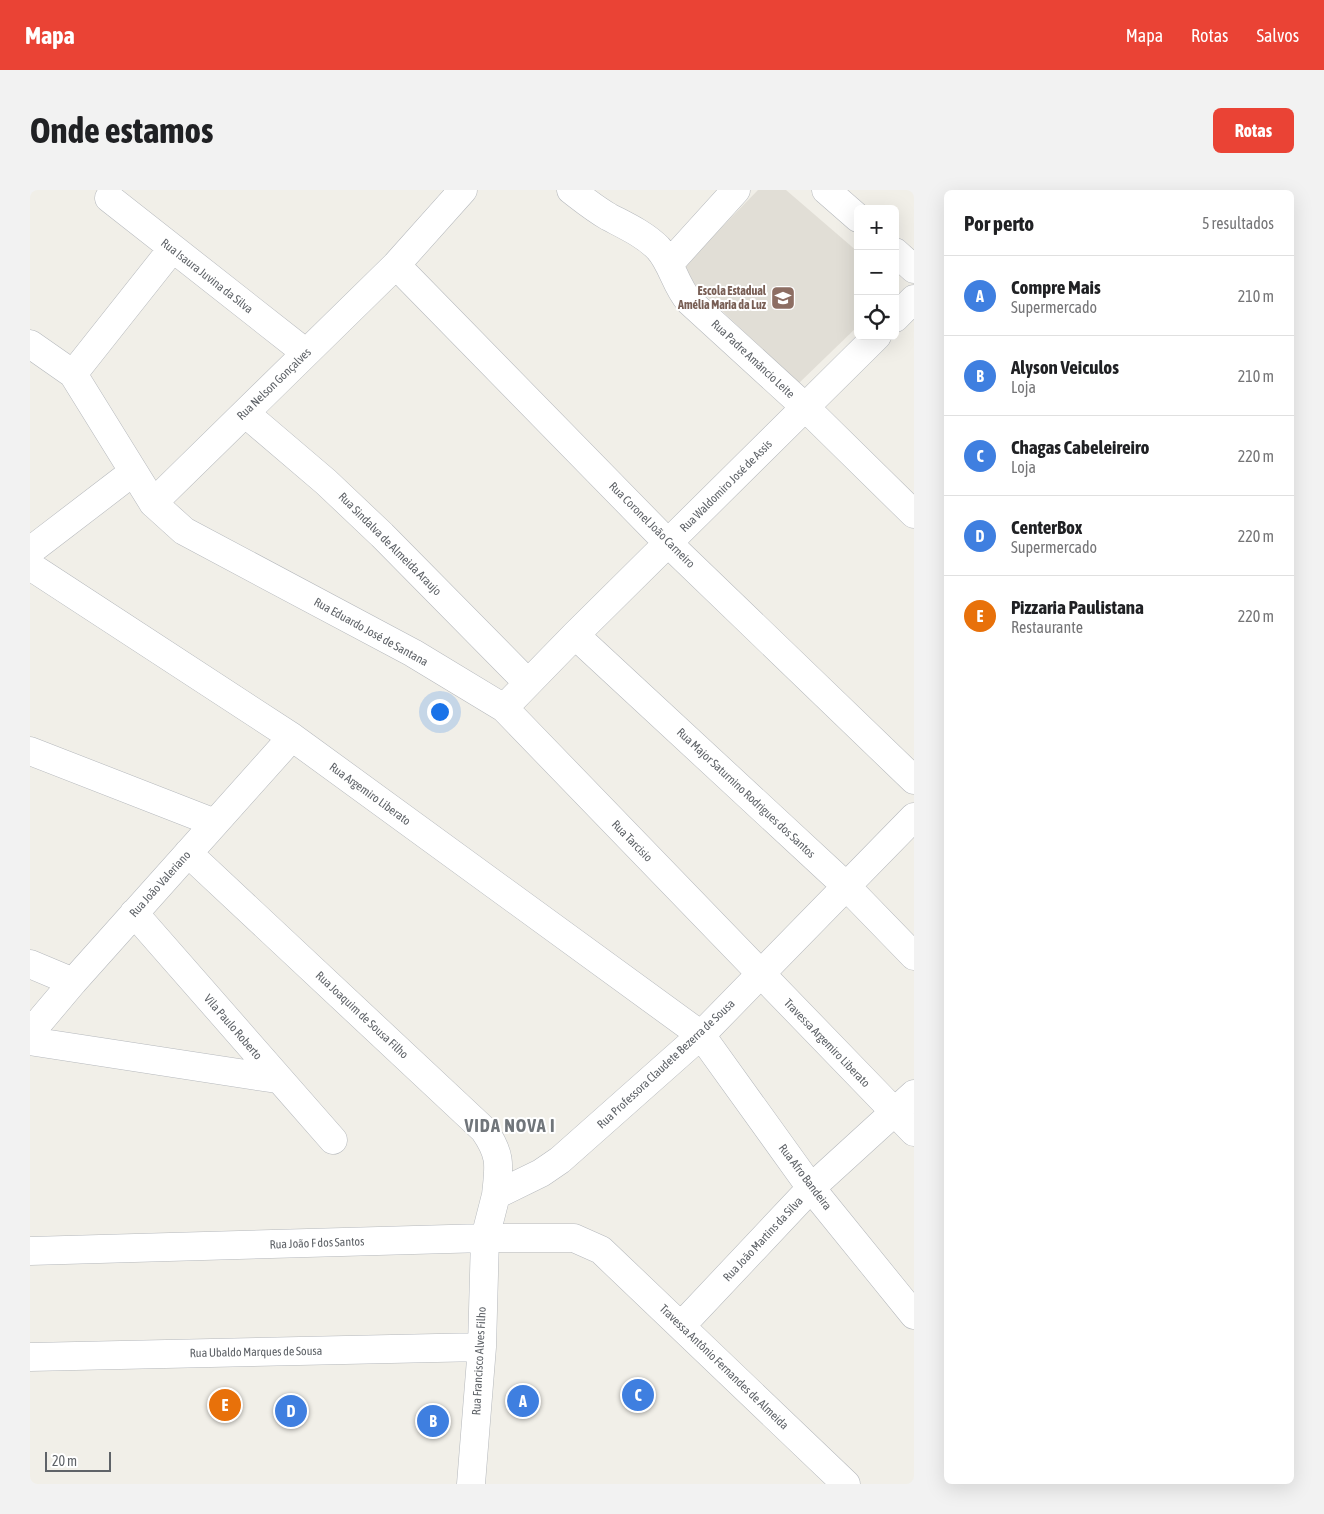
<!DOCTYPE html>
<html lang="pt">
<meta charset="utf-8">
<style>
:root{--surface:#fff;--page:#f2f2f2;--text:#202124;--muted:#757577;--line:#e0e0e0;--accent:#ea4335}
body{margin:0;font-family:"Asap Condensed",sans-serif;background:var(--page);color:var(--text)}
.controls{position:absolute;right:15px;top:15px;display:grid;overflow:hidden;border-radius:8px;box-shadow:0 5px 20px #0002}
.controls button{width:45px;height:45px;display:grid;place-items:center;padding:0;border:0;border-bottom:1px solid var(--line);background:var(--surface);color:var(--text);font:25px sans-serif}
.scale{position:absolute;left:15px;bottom:12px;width:66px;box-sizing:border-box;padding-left:5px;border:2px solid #5f6368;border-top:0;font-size:14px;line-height:18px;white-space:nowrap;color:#5f6368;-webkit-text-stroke:4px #fff;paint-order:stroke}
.you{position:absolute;left:409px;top:521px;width:18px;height:18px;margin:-12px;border:4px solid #fff;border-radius:50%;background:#1a73e8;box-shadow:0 0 0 8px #1a73e833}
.badge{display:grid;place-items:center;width:32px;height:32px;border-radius:50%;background:var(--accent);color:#fff;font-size:16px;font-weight:700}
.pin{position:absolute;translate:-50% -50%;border:2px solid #fff;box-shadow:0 1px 5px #0006}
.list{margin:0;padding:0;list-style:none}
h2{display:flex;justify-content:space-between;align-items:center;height:65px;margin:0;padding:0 20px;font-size:21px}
h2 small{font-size:16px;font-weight:400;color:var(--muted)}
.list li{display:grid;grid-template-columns:32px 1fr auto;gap:15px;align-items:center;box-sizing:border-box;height:80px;padding:0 20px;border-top:1px solid var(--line)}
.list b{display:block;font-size:19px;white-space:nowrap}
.list p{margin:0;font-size:16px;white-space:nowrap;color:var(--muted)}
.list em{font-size:16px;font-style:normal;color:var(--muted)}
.icon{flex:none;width:28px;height:28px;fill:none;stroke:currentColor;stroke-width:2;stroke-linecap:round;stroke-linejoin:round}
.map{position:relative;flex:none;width:884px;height:1294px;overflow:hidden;border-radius:8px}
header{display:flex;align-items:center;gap:30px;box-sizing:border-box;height:70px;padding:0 25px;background:var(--accent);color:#fff}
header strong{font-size:24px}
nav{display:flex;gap:28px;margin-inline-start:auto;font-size:18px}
.intro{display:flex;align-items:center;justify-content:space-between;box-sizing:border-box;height:120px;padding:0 30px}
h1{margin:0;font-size:35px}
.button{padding:12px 22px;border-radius:8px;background:var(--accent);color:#fff;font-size:18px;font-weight:700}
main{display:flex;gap:30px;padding:0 30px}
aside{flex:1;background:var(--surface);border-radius:8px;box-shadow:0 5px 20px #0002}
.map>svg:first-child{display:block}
.education{fill:#e1ded6}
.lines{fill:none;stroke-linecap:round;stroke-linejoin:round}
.minor-casing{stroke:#b5b8bc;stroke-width:29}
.minor{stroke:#fff;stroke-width:28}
.labels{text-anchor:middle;stroke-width:4;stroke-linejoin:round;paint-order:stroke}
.street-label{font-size:12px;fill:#5f6368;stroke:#fff}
.education-label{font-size:12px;font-weight:bold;fill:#785e54;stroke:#fff;text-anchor:end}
.district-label{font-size:18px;font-weight:bold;letter-spacing:1px;fill:#70757a;stroke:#fff}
</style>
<header>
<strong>Mapa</strong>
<nav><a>Mapa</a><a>Rotas</a><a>Salvos</a></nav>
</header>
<div class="intro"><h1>Onde estamos</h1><a class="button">Rotas</a></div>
<main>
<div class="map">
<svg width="884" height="1294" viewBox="0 0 884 1294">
<rect width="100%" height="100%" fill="#f1efe8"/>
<!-- education -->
<path class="education" d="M728 0H756L828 62V136L768 194 650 80Z"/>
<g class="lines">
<defs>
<path id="minor" d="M541 0C554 10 565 19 579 27 596 36 614 44 628 58 642 73 645 95 659 111L775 217 884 324
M796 0 828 28
M79 8 276 163
M865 62 884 79
M639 74 706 0
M366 75 638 353 884 590
M865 128 884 109
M0 154 43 184 123 313 154 341 383 463 474 518 884 942
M43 184 142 59
M215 223 296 292 352 345 498 493
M123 313 366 75 433 0
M0 361 103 282
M0 376 262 547 671 845 781 998 884 1125
M545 445 816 696 884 766
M474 518 545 445 847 146
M0 561 185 633
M158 663 454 940C472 966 469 976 466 1005
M104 723 303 950
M0 774 43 792
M0 843 43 792 262 547
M0 851 247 889
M0 1061 455 1048H544L571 1060 816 1294
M651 1136 781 998 884 904
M0 1167 452 1157
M441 1294 452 1157 455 1048 466 1005 511 983 530 970 671 845 884 627"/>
</defs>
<!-- minor casing -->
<use href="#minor" class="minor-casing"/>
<!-- minor -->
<use href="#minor" class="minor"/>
</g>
<!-- icons -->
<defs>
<symbol id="school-square" viewBox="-11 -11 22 22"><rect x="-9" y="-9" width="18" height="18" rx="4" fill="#8d6e63" stroke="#fff"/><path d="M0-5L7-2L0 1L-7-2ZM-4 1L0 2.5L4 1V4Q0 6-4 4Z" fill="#fff"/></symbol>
</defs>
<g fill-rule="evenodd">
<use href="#school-square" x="739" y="94" width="28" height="28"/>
</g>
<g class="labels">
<!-- street labels -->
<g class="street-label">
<text transform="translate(177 86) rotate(38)" y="4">Rua Isaura Juvina da Silva</text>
<text transform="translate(723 169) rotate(43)" y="4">Rua Padre Amâncio Leite</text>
<text transform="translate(244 194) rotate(-44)" y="4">Rua Nelson Gonçalves</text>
<text transform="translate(696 296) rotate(-45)" y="4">Rua Waldomiro José de Assis</text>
<text transform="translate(622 335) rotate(45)" y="4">Rua Coronel João Carneiro</text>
<text transform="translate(360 354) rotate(45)" y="4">Rua Sindalva de Almeida Araujo</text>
<text transform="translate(341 442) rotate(29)" y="4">Rua Eduardo José de Santana</text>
<text transform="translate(716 603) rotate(43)" y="4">Rua Major Saturnino Rodrigues dos Santos</text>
<text transform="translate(340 604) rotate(36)" y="4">Rua Argemiro Liberato</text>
<text transform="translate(602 651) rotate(46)" y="4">Rua Tarcisio</text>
<text transform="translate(130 694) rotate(-48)" y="4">Rua João Valeriano</text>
<text transform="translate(332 825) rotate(43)" y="4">Rua Joaquim de Sousa Filho</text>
<text transform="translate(203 837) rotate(49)" y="4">Vila Paulo Roberto</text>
<text transform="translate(797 853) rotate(46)" y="4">Travessa Argemiro Liberato</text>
<text transform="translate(636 874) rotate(-43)" y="4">Rua Professora Claudete Bezerra de Sousa</text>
<text transform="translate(775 987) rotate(53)" y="4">Rua Afro Bandeira</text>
<text transform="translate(733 1049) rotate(-47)" y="4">Rua Joāo Martins da Silva</text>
<text transform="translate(287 1053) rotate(-2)" y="4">Rua João F dos Santos</text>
<text transform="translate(226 1162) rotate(-1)" y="4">Rua Ubaldo Marques de Sousa</text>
<text transform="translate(449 1171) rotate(-87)" y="4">Rua Francisco Alves Filho</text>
<text transform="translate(694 1177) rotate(44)" y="4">Travessa Antônio Fernandes de Almeida</text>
</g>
<!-- education labels -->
<g class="education-label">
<text x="736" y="105">Escola Estadual<tspan x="736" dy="14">Amélia Maria da Luz</tspan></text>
</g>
<!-- district labels -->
<g class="district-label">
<text x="480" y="942">VIDA NOVA I</text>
</g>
</g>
</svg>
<div class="controls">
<button>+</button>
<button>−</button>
<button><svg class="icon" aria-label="locate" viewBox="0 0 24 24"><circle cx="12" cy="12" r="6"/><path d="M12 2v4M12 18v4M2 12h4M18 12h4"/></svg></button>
</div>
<div class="scale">20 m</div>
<div class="you"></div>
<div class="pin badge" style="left:493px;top:1211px;background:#3f7fe0">A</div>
<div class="pin badge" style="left:403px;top:1231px;background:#3f7fe0">B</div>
<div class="pin badge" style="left:608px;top:1205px;background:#3f7fe0">C</div>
<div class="pin badge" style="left:261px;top:1221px;background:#3f7fe0">D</div>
<div class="pin badge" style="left:195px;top:1215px;background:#e8710a">E</div>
</div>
<aside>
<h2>Por perto<small>5 resultados</small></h2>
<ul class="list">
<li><span class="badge" style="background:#3f7fe0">A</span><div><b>Compre Mais</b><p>Supermercado</p></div><em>210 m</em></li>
<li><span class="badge" style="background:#3f7fe0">B</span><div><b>Alyson Veiculos</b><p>Loja</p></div><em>210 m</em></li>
<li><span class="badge" style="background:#3f7fe0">C</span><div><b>Chagas Cabeleireiro</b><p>Loja</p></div><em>220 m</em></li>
<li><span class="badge" style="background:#3f7fe0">D</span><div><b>CenterBox</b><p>Supermercado</p></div><em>220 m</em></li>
<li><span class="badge" style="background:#e8710a">E</span><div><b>Pizzaria Paulistana</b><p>Restaurante</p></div><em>220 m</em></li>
</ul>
</aside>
</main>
